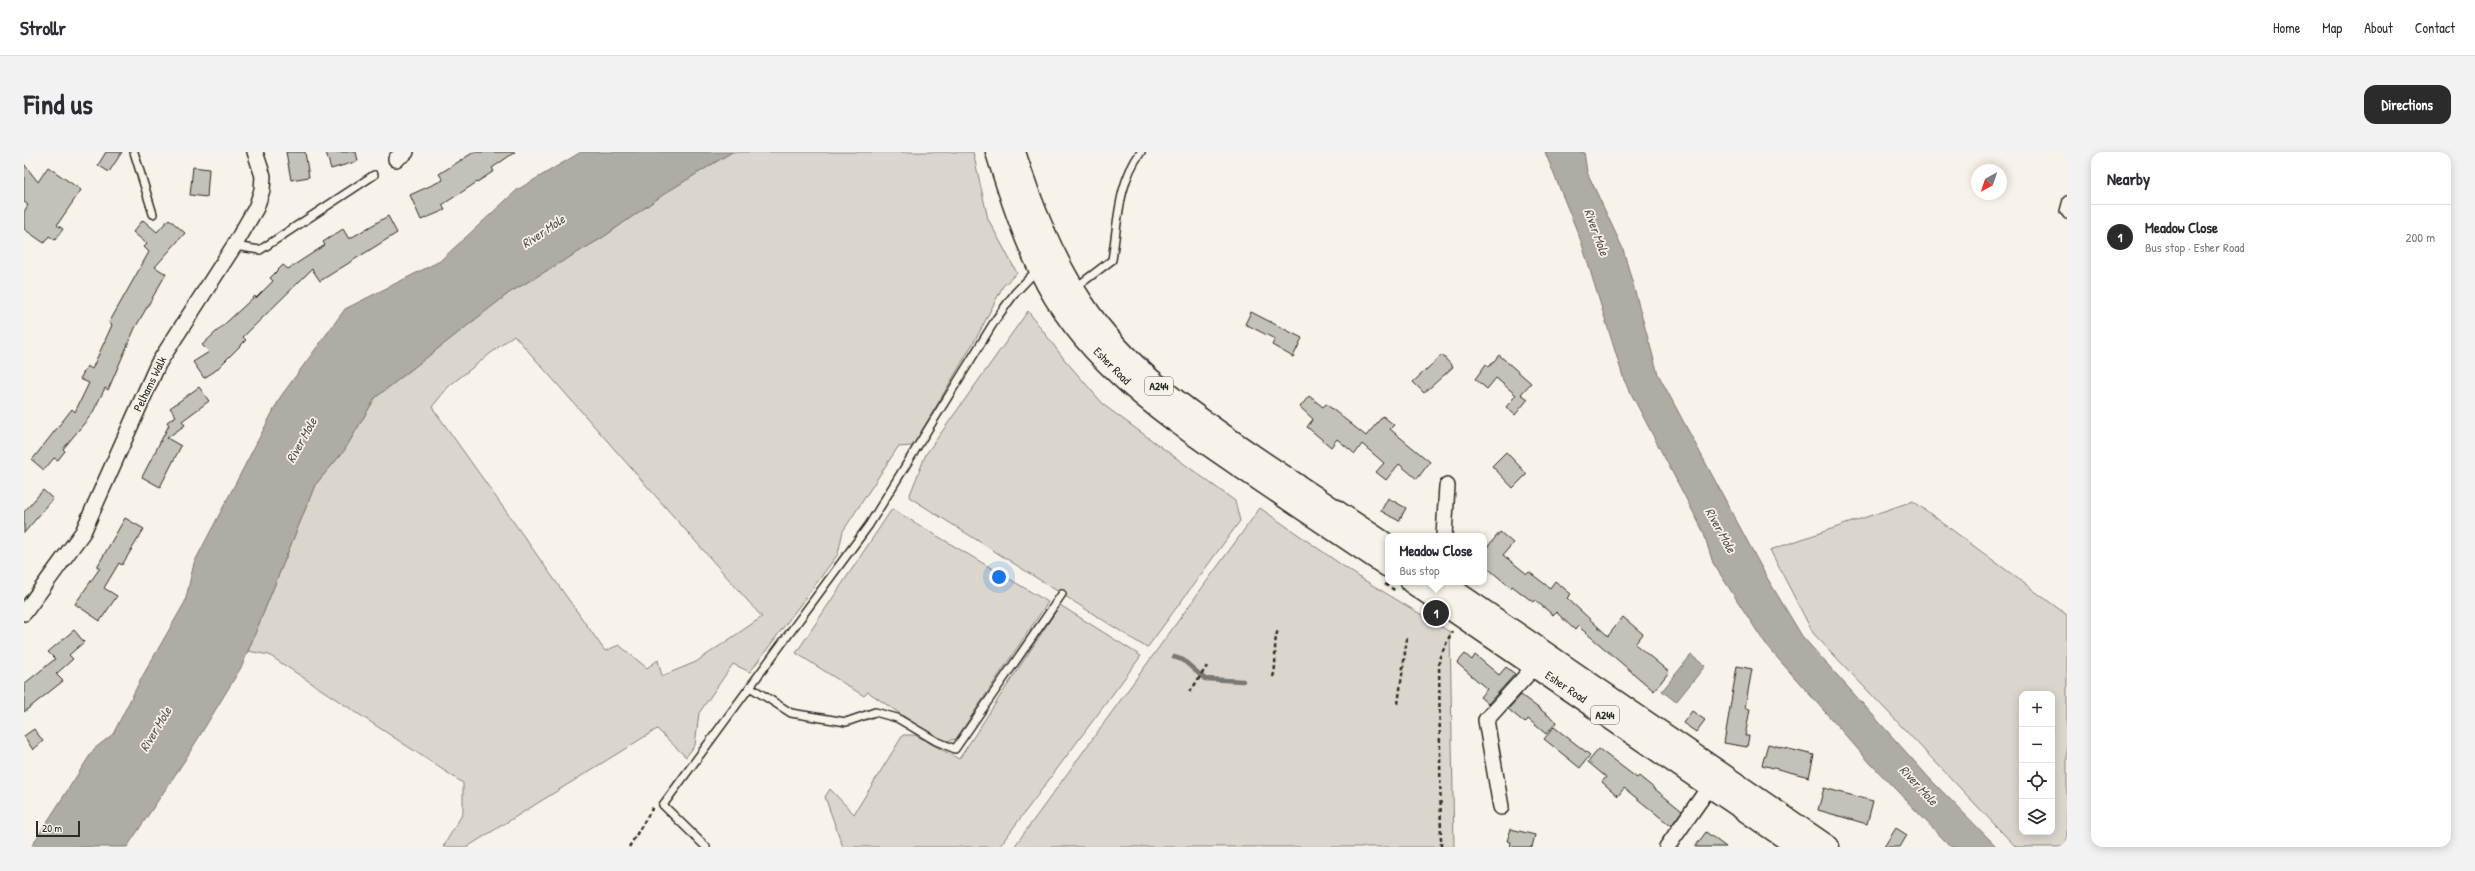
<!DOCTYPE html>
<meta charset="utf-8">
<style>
:root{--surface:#fff;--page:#f2f2f3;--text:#2b2b33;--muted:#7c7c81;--line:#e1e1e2;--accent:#2b2b2b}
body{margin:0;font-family:"Patrick Hand",sans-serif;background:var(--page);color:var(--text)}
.controls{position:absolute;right:12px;bottom:12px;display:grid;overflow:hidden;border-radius:8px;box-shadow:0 2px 10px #0003}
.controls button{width:36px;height:36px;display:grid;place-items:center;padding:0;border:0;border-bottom:1px solid var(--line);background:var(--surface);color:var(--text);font:20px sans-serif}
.compass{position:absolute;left:1947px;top:12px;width:36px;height:36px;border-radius:50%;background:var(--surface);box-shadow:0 2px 10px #0003;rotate:220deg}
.scale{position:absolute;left:12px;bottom:10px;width:44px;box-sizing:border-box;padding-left:4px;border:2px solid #2b2b2b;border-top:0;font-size:11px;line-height:14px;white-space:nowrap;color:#2b2b2b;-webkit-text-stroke:3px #f7f3e8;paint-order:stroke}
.you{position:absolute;left:975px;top:425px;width:14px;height:14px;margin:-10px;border:3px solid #fff;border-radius:50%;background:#1a73e8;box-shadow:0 0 0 6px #1a73e833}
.badge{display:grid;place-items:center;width:26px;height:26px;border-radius:50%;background:var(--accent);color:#fff;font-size:13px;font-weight:700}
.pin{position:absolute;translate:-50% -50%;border:2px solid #fff;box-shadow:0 1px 4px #0006}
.popup{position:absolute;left:1361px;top:381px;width:102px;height:52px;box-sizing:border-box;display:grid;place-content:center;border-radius:8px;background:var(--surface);filter:drop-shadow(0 1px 3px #0005);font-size:13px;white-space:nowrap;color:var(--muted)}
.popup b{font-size:15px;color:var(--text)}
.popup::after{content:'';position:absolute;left:50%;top:100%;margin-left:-8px;border:8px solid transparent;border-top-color:var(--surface)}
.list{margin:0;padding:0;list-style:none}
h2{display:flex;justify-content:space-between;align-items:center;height:52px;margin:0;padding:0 16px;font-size:17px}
h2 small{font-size:13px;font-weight:400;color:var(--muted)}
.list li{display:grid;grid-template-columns:26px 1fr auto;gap:12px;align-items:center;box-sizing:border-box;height:64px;padding:0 16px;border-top:1px solid var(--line)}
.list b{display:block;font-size:15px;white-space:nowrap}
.list p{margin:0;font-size:13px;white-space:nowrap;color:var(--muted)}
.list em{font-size:13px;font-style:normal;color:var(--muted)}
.icon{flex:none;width:22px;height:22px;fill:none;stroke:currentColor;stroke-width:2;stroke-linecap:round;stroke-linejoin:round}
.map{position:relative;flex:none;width:2043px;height:695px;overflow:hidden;border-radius:12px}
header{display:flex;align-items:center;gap:24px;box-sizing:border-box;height:56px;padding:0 20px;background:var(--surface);border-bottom:1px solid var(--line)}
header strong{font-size:19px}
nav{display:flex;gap:22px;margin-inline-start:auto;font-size:14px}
.intro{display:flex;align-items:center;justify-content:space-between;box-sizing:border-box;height:96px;padding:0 24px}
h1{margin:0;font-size:28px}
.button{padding:10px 18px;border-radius:12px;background:var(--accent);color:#fff;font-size:14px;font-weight:700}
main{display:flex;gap:24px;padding:0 24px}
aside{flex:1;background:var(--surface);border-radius:12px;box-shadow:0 2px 10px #0003}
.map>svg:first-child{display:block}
.green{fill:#dad6cc;stroke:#82807c;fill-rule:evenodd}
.water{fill:#afaca4;stroke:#7a7874}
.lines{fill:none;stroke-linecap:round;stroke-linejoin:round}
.stream{stroke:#7a7874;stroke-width:4.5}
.building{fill:#c4c1b9;stroke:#2b2b2b}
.service-casing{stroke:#2b2b2b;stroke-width:10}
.minor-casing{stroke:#2b2b2b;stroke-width:18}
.primary-casing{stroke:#2b2b2b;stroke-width:25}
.path{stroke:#2b2b2b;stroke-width:2.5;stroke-dasharray:4 3;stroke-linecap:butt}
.service{stroke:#f7f3e8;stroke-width:7}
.minor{stroke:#f7f3e8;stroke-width:15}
.primary{stroke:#f7f3e8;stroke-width:22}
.labels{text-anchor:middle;stroke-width:3.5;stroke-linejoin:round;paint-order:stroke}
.shield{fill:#f7f3e8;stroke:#686764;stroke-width:1}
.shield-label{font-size:11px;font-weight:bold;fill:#2b2b2b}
.street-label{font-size:12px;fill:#2b2b2b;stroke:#f7f3e8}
.water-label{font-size:13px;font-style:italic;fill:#53524f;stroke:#f7f3e8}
</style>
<header>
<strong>Strollr</strong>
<nav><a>Home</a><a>Map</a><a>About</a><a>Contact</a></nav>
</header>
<div class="intro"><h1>Find us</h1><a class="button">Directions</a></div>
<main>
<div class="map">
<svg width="2043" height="695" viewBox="0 0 2043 695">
<rect width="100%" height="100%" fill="#f7f3e8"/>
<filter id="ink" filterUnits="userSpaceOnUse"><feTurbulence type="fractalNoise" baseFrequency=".025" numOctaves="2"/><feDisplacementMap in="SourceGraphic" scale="8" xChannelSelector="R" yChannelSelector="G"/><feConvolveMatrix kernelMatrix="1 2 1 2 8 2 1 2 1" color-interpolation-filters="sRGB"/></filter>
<g filter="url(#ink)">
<!-- green -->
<path class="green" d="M708 0H949L964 67 993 121 979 134 955 181 889 294 874 295 819 379 814 402 726 520 709 512 675 561 671 593 662 605 633 577 443 695H419L439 661V631L245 503 224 499 291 333 320 299 351 246 485 141 578 86 643 40ZM490 183 738 465 672 510 638 524 634 508 623 516 595 493 581 499 408 255 425 234Z
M1004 159 1040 207 1081 254 1211 349 1216 369 1123 496 885 345 902 302Z
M1889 349 2043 463V695H1992L1789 481 1746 398ZM1998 542H2028V680H1998Z
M1236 356 1335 425 1426 480 1430 695H990Z
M868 357 1024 450 932 587 918 590 844 540 840 544 772 501Z
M1036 453 1117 504 975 695H819L801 645 806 637 830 662 879 583H891L935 607Z"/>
<!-- water -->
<path class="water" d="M557 0H708L643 40 578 86 485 141 351 246 320 299 291 333 218 514 161 608 103 695H7L70 597 89 582 118 525 161 450 170 411 257 244 321 157 416 109 493 38Z
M1521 0H1560L1563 20 1599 97 1634 222 1742 424 1778 484 1907 628 1973 695H1927L1846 611 1742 493 1689 411 1679 379 1600 228 1557 89Z
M1667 503 1681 514 1652 550 1638 539Z"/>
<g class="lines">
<!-- stream -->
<path class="stream" d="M1150 505 1159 508 1181 527 1219 529"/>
</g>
<!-- building -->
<path class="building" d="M82 0H98L85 20 74 13Z
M262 0H281L285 25 267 28Z
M302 0H332L334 9 307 17Z
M450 0H491L468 16 470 19 418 53 421 58 397 68 386 43 419 28 415 22Z
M0 12 14 30 24 15 57 38 33 73 39 77 31 88 25 84 20 91 0 77V60L4 53 0 50Z
M169 15 185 17 183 45 166 43Z
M364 64 373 81 296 129 288 117 219 185 222 188 191 219 180 226 169 210 185 200 178 193 231 144 232 146 249 129 246 126 259 113 264 117 301 93 299 90 319 77 325 87Z
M145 67 161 81 131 115 142 122 111 176 84 238 81 236 68 262 39 297 41 299 34 308 30 306 20 318 8 308 48 257 51 260 65 231 56 227 63 214 68 217 88 173 85 171 125 100 120 95 123 92 109 80 119 68 133 80Z
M1227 160 1278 186 1269 205 1248 193 1251 187 1221 172Z
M1418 203 1429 215 1400 241 1389 230Z
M1475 203 1507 231 1497 242 1504 247 1491 263 1482 255 1492 243 1472 226 1463 237 1451 227 1462 212 1465 215Z
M175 235 185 249 158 269 161 273 143 286 157 294 136 335 118 325 145 273 143 270 152 264 146 256Z
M1285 244 1299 255 1302 252 1342 284 1359 264 1370 273 1366 277 1406 310 1393 327 1375 312 1362 328 1352 320 1360 311 1338 292 1331 302 1313 287 1307 295 1283 275 1289 267 1276 255Z
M1482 300 1503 322 1489 336 1468 314Z
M19 338 29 347 0 381V360Z
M1364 346 1382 356 1375 369 1357 359Z
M101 366 120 377 98 413 95 411 80 436 93 444 76 469 51 452 76 416 73 415Z
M1476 380 1489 391 1479 403 1503 422 1505 420 1526 436 1531 429 1547 442 1543 446 1584 484 1599 465 1619 482 1611 492 1645 520 1630 539 1554 474 1551 478 1532 460 1529 463 1511 448 1509 450 1488 434 1487 436 1460 413V399Z
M50 478 60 490 45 503 49 507 32 522 39 529 0 560V532L31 507 24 500Z
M1441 502 1448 508 1451 503 1475 523 1482 515 1491 522 1464 552 1456 545 1463 537 1433 511Z
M1713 514 1728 517 1721 556 1726 557 1721 584H1725L1723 595 1700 591Z
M1497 543 1533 570 1522 582 1504 567 1501 571 1484 557Z
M1668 559 1681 568 1672 580 1659 571Z
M1530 575 1566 603 1556 616 1520 587Z
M10 577 19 589 9 598 0 584Z
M1744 592 1790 603 1785 625 1738 613Z
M1575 597 1613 626 1615 624 1658 659 1647 674 1600 636 1594 644 1578 630 1582 625 1564 610Z
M1800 636 1849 649 1843 672 1794 658Z
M1872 676 1883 683 1876 695H1860Z
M1487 677 1511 683 1508 695H1486L1487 690 1483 689Z
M1682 680 1702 695H1671Z"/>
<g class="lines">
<defs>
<path id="service" d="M110 0 129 62
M2043 48 2040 59 2043 63
M210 94 236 98 350 23
M1051 136 1088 108C1094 71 1094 30 1117 0
M726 535 767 561 822 570 851 560 873 566 912 589 931 597 1038 442
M682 695 639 653 845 373 972 167 991 141 1014 117"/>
<path id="minor" d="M372 7 382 0
M1420 384 1423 334
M0 461 59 380 134 212 210 94 232 56 238 38 239 24 231 0
M1477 655 1462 568 1511 514
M1643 695 1686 634"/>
<path id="primary" d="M973 0C987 45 1002 91 1024 133 1069 216 1150 269 1226 321 1272 352 1318 383 1364 414
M990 0C1007 53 1027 104 1058 151 1102 219 1173 266 1238 310 1280 338 1322 366 1364 394
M1388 430 1775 695
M1417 430 1804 695"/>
</defs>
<!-- service casing -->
<use href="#service" class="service-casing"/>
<!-- minor casing -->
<use href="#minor" class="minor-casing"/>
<!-- primary casing -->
<use href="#primary" class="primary-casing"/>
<!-- path -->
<path class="path" d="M1361 432 1372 439
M1249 525C1254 509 1248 494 1254 478
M1166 540 1183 514
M1374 552 1383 486
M605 695 629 655
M1417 695 1415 507 1428 479"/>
<!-- service -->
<use href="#service" class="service"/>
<!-- minor -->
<use href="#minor" class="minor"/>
<!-- primary -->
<use href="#primary" class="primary"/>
</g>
</g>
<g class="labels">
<!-- shield labels -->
<g class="shield">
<rect x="1121" y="225" width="28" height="18" rx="3"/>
<rect x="1567" y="554" width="28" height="18" rx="3"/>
</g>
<g class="shield-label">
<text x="1135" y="238">A244</text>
<text x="1581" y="567">A244</text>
</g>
<!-- street labels -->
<g class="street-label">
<text transform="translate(1088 214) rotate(45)" y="4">Esher Road</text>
<text transform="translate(126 232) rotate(-64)" y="4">Pelhams Walk</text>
<text transform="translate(1542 535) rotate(34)" y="4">Esher Road</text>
</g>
<!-- water labels -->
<g class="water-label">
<text transform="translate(519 79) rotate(-34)" y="5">River Mole</text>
<text transform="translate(1573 80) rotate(70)" y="5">River Mole</text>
<text transform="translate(277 288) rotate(-61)" y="5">River Mole</text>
<text transform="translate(1697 378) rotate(61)" y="5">River Mole</text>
<text transform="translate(131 577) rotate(-59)" y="5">River Mole</text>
<text transform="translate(1895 633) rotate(47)" y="5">River Mole</text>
</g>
</g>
</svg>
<div class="controls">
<button>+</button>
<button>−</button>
<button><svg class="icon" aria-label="locate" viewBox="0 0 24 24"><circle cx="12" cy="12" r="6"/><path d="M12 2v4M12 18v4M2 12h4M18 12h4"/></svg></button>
<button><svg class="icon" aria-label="layers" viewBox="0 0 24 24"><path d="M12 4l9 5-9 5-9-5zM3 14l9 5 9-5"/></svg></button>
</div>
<svg class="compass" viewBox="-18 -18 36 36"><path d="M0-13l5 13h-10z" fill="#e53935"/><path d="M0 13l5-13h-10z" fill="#7c7c81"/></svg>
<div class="scale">20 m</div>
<div class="you"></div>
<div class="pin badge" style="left:1412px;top:461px">1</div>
<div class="popup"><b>Meadow Close</b>Bus stop</div>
</div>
<aside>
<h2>Nearby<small></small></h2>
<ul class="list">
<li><span class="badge">1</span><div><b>Meadow Close</b><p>Bus stop · Esher Road</p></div><em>200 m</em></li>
</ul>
</aside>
</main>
